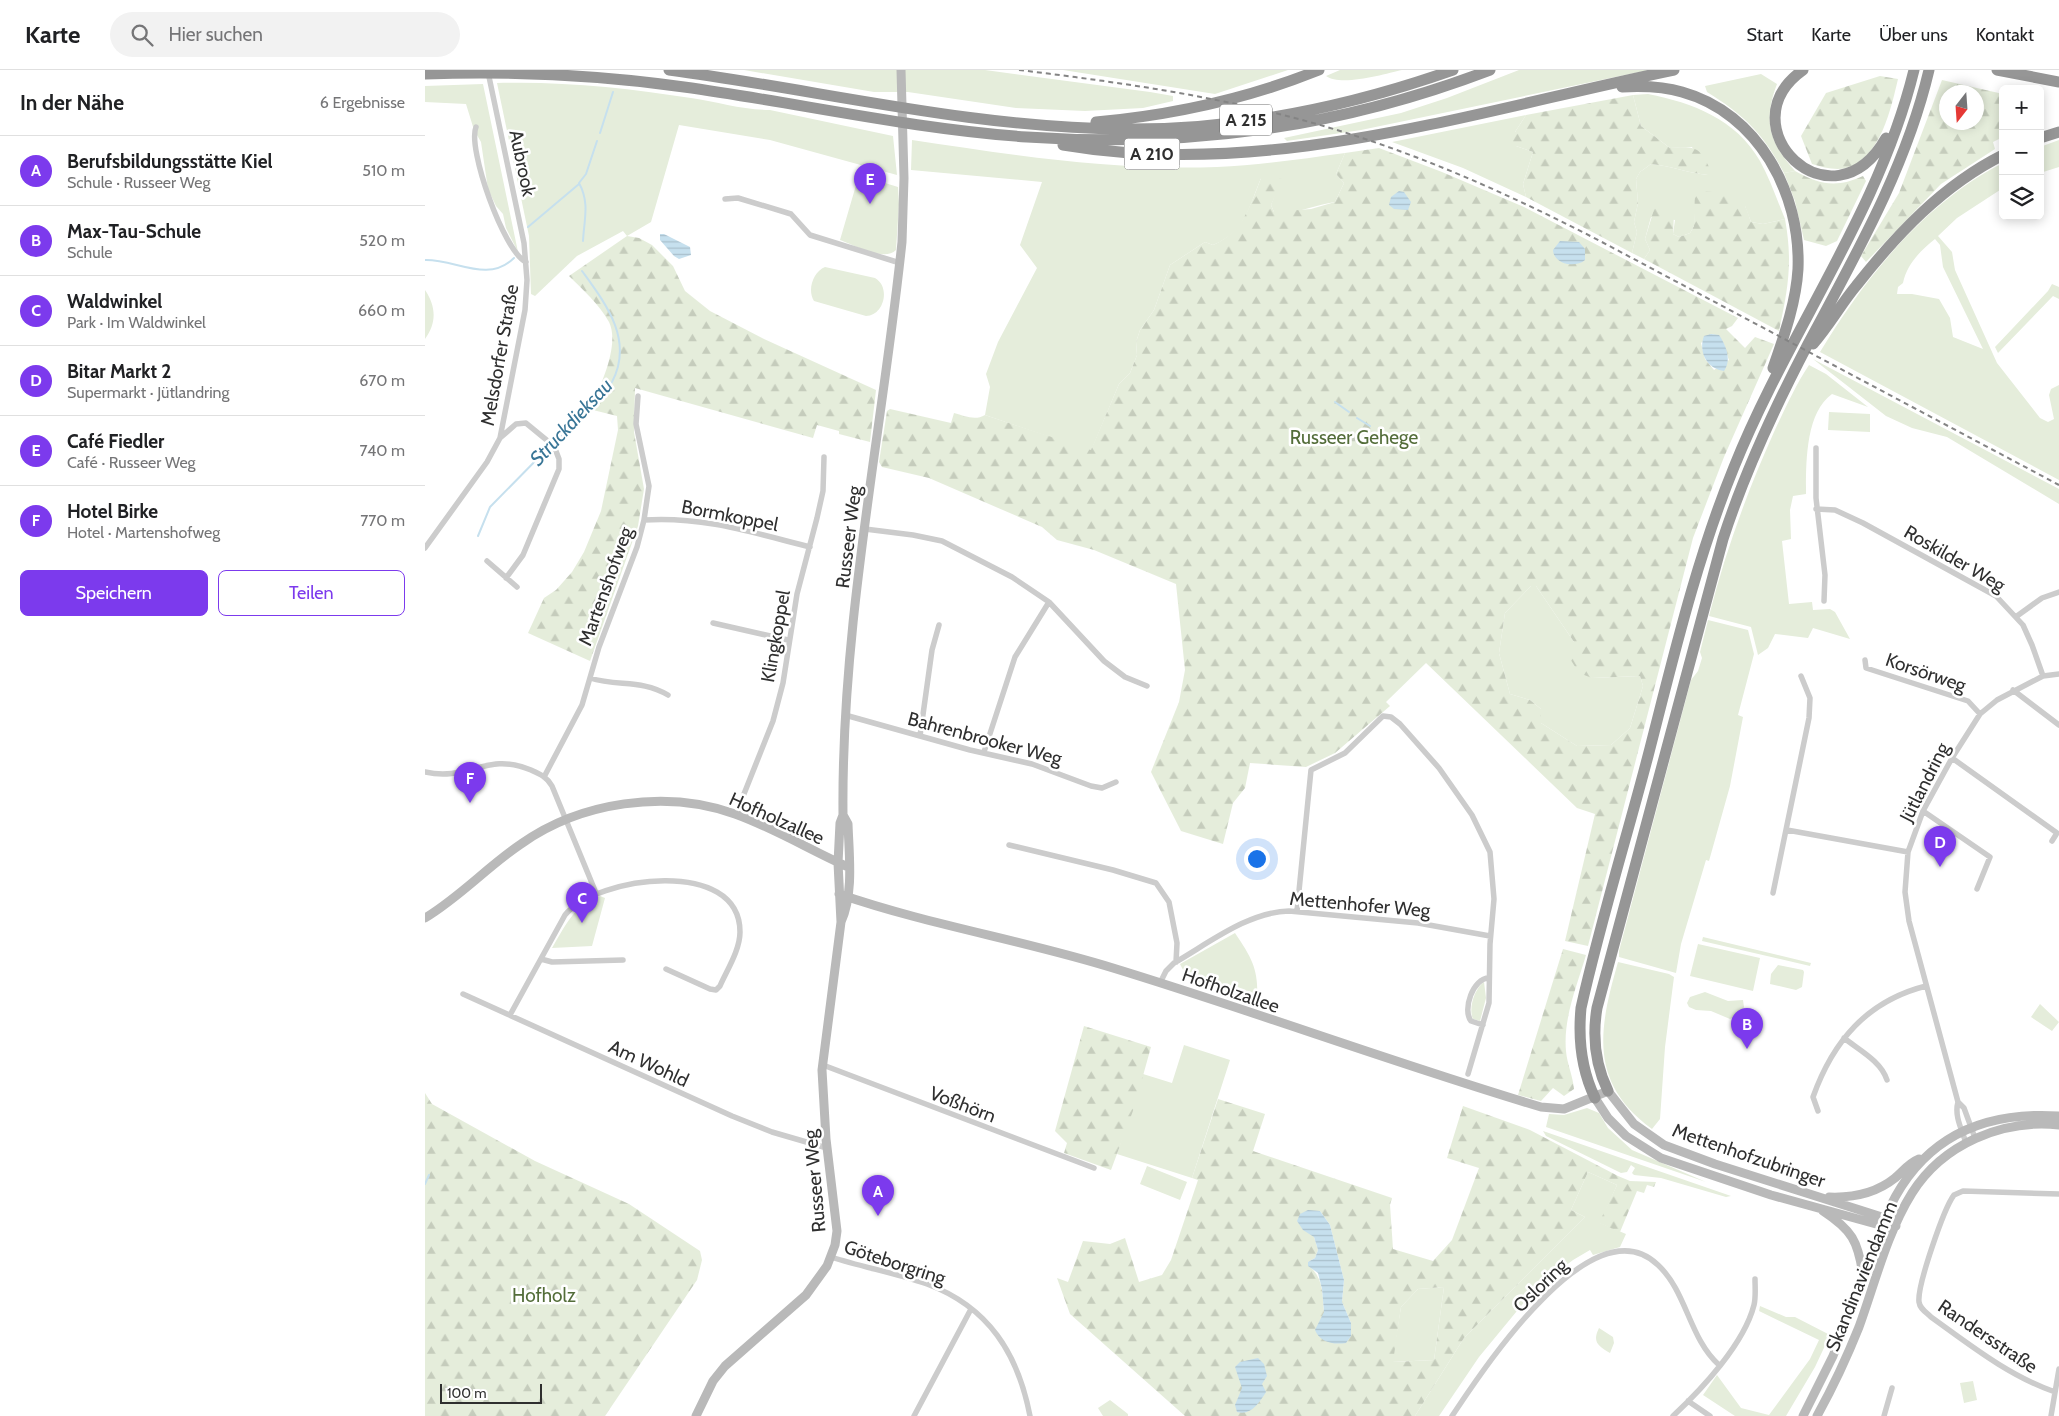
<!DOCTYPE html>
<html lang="de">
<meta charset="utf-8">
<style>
:root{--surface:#fff;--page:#f2f2f2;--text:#202124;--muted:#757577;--line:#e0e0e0;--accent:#7c3aed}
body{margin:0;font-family:Cabin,sans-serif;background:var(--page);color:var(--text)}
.controls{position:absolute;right:15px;top:15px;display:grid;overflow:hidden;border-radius:8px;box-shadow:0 2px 12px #0003}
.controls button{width:45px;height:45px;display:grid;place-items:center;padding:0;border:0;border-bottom:1px solid var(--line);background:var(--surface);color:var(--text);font:25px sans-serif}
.compass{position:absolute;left:1514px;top:15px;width:45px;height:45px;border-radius:50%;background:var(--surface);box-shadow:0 2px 12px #0003;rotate:197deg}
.scale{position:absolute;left:15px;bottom:12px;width:102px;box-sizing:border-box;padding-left:5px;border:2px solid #2f2f2f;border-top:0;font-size:14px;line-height:18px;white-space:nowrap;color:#2f2f2f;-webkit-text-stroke:4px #fff;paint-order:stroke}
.you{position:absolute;left:831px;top:788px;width:18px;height:18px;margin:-12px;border:4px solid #fff;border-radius:50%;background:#1a73e8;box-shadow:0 0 0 8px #1a73e833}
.badge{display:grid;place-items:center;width:32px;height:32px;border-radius:50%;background:var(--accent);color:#fff;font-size:16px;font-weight:700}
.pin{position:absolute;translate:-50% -41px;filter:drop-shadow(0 1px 2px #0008)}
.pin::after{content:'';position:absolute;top:26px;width:18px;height:15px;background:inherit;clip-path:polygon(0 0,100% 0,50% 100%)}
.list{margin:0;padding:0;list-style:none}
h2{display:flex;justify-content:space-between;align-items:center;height:65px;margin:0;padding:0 20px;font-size:21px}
h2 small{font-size:16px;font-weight:400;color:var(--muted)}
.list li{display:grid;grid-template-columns:32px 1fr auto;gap:15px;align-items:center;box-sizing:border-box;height:70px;padding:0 20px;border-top:1px solid var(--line)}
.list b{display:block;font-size:19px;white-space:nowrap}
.list p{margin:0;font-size:16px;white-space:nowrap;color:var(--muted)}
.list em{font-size:16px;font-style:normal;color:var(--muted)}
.actions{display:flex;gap:10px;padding:15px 20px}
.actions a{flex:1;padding:11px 0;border:1px solid var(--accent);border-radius:8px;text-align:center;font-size:18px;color:var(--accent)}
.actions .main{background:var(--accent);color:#fff}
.icon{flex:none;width:28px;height:28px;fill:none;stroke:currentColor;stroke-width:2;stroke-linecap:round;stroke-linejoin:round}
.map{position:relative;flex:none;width:1634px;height:1346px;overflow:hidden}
header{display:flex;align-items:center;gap:30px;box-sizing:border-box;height:70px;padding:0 25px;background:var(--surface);border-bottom:1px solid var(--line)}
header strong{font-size:24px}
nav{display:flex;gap:28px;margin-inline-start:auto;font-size:18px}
.search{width:350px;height:45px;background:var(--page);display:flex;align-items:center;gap:12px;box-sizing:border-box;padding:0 18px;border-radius:28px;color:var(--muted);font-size:19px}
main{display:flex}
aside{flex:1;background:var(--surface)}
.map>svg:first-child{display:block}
.green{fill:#e5eddb;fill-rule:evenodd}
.forest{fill:url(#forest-firs);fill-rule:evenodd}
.water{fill:url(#water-rules)}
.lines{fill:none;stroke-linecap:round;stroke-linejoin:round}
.stream{stroke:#c6e0ee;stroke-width:2}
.street{stroke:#ccc;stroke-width:5.5}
.secondary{stroke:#b9b9b9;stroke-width:9}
.highway{stroke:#969696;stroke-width:11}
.rail{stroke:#848484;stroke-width:2;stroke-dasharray:5 4;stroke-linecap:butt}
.labels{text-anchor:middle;stroke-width:5;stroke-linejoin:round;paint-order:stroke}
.shield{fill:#fff;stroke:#6d6d6d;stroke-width:1}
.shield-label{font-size:18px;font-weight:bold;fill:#2f2f2f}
.street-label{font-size:19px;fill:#2f2f2f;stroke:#fff}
.park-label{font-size:19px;fill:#536d39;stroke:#fff}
.water-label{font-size:20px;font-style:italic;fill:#387596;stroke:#fff}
</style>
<header>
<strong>Karte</strong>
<div class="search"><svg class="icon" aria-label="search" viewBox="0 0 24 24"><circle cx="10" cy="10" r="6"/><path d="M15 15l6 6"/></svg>Hier suchen</div>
<nav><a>Start</a><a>Karte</a><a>Über uns</a><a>Kontakt</a></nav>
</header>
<main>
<aside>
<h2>In der Nähe<small>6 Ergebnisse</small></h2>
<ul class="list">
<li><span class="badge">A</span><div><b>Berufsbildungsstätte Kiel</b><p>Schule · Russeer Weg</p></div><em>510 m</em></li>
<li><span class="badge">B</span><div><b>Max-Tau-Schule</b><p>Schule</p></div><em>520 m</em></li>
<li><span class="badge">C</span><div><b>Waldwinkel</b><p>Park · Im Waldwinkel</p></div><em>660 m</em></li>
<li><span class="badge">D</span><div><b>Bitar Markt 2</b><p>Supermarkt · Jütlandring</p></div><em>670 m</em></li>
<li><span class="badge">E</span><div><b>Café Fiedler</b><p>Café · Russeer Weg</p></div><em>740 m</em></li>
<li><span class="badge">F</span><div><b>Hotel Birke</b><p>Hotel · Martenshofweg</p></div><em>770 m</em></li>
</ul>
<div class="actions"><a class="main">Speichern</a><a>Teilen</a></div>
</aside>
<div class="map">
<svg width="1634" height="1346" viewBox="0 0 1634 1346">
<defs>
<pattern id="forest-firs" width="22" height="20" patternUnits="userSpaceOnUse" patternTransform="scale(1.25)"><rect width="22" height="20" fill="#e5eddb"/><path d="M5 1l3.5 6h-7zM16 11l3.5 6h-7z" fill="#c5ccbc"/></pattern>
<pattern id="water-rules" width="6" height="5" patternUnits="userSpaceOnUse" patternTransform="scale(1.25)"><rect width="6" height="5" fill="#c6e0ee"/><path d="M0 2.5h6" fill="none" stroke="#aac0cc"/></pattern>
</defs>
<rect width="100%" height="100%" fill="#fff"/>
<!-- green -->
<path class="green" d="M319 0H560L725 22 748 26V31L718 38 660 41 591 38 483 22H449Z
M638 0H863L790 24Z
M915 0H977C959 4 916 17 901 6Z
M1094 0H1224L936 60 862 71 859 68 976 43 1022 28Z
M1336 4 1352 14C1338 51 1344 72 1370 101L1359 103C1339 64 1319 45 1282 22L1280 16Z
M72 13C136 11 203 18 266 28 293 32 318 40 345 40L468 66 472 105 345 70 254 55 226 152 202 166 198 161 152 186 110 226 106 224 104 166Z
M58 14 93 182 81 158 78 144 71 136 63 119 56 72 49 60 41 34 0 32V16Z
M1223 24C1268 33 1311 49 1335 91 1345 109 1352 130 1360 149L1338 154 1326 152 1320 136 1270 143 1269 156 1265 163 1254 167 1248 164 1250 150 1226 147 1220 169 1225 180 1219 189 1207 183 1212 162 1209 152 1213 133 1211 109 1215 102 1226 94C1246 96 1263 103 1283 105L1267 77 1245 78 1216 56 1208 25Z
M1101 45 1090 62 1091 76 1108 82 1098 114 1101 127 1038 98 967 72Z
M487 70C587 85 690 101 792 97 835 95 877 89 920 83L911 104 919 113 910 132C889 135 870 145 849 142L846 135 853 117 836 108C824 137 820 162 788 175L780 172 745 195 729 240 715 260 711 272 712 285 705 303 694 314 666 381 560 345 565 317 561 304 573 272 612 198 595 175 617 112 486 100Z
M1634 70V97L1615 103V77Z
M1578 93V118L1532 148 1513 166 1527 182 1530 200 1572 293 1615 348 1623 352 1629 349 1624 325 1626 319 1634 315V410L1395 282C1440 208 1499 133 1578 93ZM1510 169 1515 175 1518 197 1558 279 1528 267 1525 248 1514 229 1487 224H1472L1473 217 1478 213C1482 194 1495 181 1510 169Z
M434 105 473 117 474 134 471 180C459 192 429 175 415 170Z
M400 197 450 208C466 217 459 246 441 246L389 231C382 220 388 202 400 197Z
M1627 214 1634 217V229L1628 226 1573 283 1570 277 1623 221Z
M0 220C11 236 12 253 0 269Z
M1388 289 1634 419V434L1522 367 1487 358 1461 346Z
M1384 295 1401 304 1443 337 1407 324C1380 343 1381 395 1381 424L1368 426 1365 440 1366 469 1357 471 1364 534 1387 532 1388 540 1405 539 1410 542 1425 569 1388 558 1383 568 1350 564 1343 578 1333 585 1326 557 1284 546C1300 483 1322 422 1349 362 1360 339 1370 316 1384 295Z
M1404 342 1445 344V362L1403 360Z
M1106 516H1111L1149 572 1167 608 1215 606 1218 616 1205 658 1186 675 1152 676 1116 653V639L1105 630 1085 624 1074 583 1080 543Z
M1283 550 1323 560 1329 584 1313 645 1318 647 1305 716 1284 791 1281 790 1256 874 1251 903 1194 887V881L1266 610 1273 601 1277 588 1275 582Z
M175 826 180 828 167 876 127 878C140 856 150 834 175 826Z
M810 863C829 891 834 901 832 936 804 927 767 922 755 894Z
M1278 867 1386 893 1385 896 1277 871Z
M1273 874 1335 888 1328 921 1265 906Z
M1193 892 1244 904 1249 907 1240 977 1235 1049 1227 1059C1163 1012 1174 959 1193 892Z
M1353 895 1378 900 1379 902 1377 917 1371 920 1345 914 1346 904Z
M1059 912 1061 928 1055 951 1048 949C1043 938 1050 918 1059 912Z
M1280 922 1303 931 1318 930 1319 937 1314 945 1305 949 1286 941 1271 940 1264 937 1262 933 1265 927Z
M1615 934 1634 952 1627 961 1606 947Z
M759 975 805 990 767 1108 692 1084 718 1004 747 1013Z
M1162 1038 1174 1043 1183 1058 1207 1080 1281 1112 1121 1057 1124 1044 1139 1045Z
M1118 1061 1306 1126 1301 1127 1236 1108 1209 1105 1207 1103 1210 1098 1206 1095 1202 1102 1196 1103 1121 1066Z
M722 1096 762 1112 755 1130 715 1114Z
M1163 1102 1192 1115 1175 1153 1201 1164 1195 1177 1168 1185 1165 1180 1148 1190 1111 1218 1054 1287 1014 1346H990L1039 1268 1160 1147 1146 1140Z
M1019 1217 1009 1290 967 1292 976 1237 993 1219Z
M1335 1236 1361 1247H1370L1405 1265 1390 1297 1361 1346H1310L1278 1325 1292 1305 1316 1338 1344 1345 1385 1289 1394 1270 1334 1241Z
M1174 1258 1188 1267 1189 1273 1185 1283C1173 1276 1167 1272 1174 1258Z
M1548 1311 1552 1330 1539 1333 1535 1313Z
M685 1330 703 1344V1346H678L673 1338Z"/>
<!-- forest -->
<path class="forest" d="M1455 6 1473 9C1466 38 1456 88 1421 98 1410 101 1398 97 1387 94L1376 66 1401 23Z
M1517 10 1578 24V67L1568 72 1570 79 1516 114 1441 192 1436 186 1474 123ZM1522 22H1552V52H1522Z
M1208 25 1216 56 1245 78C1271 76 1276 77 1286 102L1283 105C1263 103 1246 96 1226 94L1215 102 1211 109 1213 133 1209 152 1212 162 1207 183 1101 127 1098 114 1108 82 1091 76 1087 70 1090 62 1101 45Z
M954 78 1017 102 1099 137 1313 248 1307 256 1301 259 1320 278 1330 267 1349 274 1299 387 1268 468 1163 876 1140 871 1170 744 1152 738 1001 593 961 632 965 636 910 683 881 697 825 693 820 718 808 733 798 774 756 761 726 702 754 632 760 600 751 514 669 480 632 470 617 457 504 408 457 397 454 392 462 341 465 339 526 353 529 343C540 346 550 351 560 345L666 380 694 314 705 303 712 285 711 272 715 260 729 240 745 195 780 172 788 175C818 162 825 136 836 108L858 109 846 135 849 142 886 139 910 132 919 113 911 104 920 83ZM1286 264C1300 266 1300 279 1304 290L1289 300 1280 289 1276 273ZM1106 516H1111L1149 572 1142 584 1154 603 1167 608 1215 606 1218 616 1205 658 1186 675 1152 676 1116 653V639L1105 630 1085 624 1074 583 1080 543Z
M1370 101C1395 115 1412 118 1438 106L1441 111 1412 171 1401 176 1379 170 1370 131 1359 103Z
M1270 121C1280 120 1311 125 1318 133 1322 138 1324 146 1326 152L1338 154 1360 149C1368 193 1363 218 1354 261L1219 189 1225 180 1220 169 1230 136 1242 138 1249 144 1248 164 1254 167 1265 163 1269 156Z
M202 166 214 168 227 175 248 196 260 221 285 241 339 269 451 320 445 372 414 364V361L392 355 388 368 210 318 209 362 219 419 213 456 165 591 103 563 119 528 131 520 147 502 159 482 176 441 193 360 192 346 168 340 166 336C176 316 195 274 184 252 174 234 158 220 144 206Z
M1138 879 1161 885C1152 916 1138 948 1141 981 1142 994 1148 1006 1149 1019L1139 1026 1128 1018 1116 1031 1093 1025Z
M659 956 726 977 709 1038 686 1100 639 1083 642 1073 630 1061Z
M0 1023 7 1034 110 1091 204 1134 275 1181 277 1190 272 1210 180 1346H0Z
M793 1029 840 1044 828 1081 967 1128 965 1135 968 1179 1008 1191 1027 1170 1054 1098 1022 1088 1038 1036 1105 1060 1193 1106 1205 1111 1231 1112 1229 1117 1222 1115 1219 1123 1212 1121 1195 1162 1174 1153 1192 1115 1163 1102 1146 1140 1160 1147 1039 1268 990 1346H760L645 1244 632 1208 643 1212 658 1171 685 1174 700 1168 714 1212 737 1205 746 1190 773 1110 767 1108ZM895 1141 905 1155 919 1210 917 1232 926 1253 899 1242C897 1223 899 1208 883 1195V1192L890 1188 893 1180 889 1167ZM1019 1217 1009 1290 968 1292 976 1237 993 1219Z"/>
<!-- water -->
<path class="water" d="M974 121 979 122 986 132 983 140 969 139 964 135 966 127Z
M235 164H239L265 177 266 185 254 189 249 186 235 170Z
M1135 171 1154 172 1160 179V190C1151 198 1129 195 1128 180Z
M1286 264 1294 265C1301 275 1307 290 1299 301 1282 299 1273 282 1279 266Z
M883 1140 895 1141 905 1155 919 1210 917 1232 926 1253V1266L921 1273C907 1275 895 1272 890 1260L899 1242 897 1219 893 1203 883 1196V1192L890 1188 893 1180 889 1167 878 1160 872 1151 875 1144Z
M833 1288 839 1294 842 1306 837 1314 841 1322C834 1333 826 1346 812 1342L810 1335 817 1318 810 1297 815 1292Z"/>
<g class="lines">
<!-- stream -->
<path class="stream" d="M175 63 188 22
M103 157 154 114
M158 171C159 150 165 133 154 113L161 104 172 71
M0 190C31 189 62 214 89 188
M910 332 924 342
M932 348 945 356
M129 373C142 363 151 348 162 336 169 328 181 321 187 312 209 270 181 234 157 201
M53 466 65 437 125 376
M0 1114 4 1105"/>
<!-- street -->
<path class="street" d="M51 57C42 78 79 182 101 192
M300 129 313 128 366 144 385 165 475 193
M75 368 91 354 101 353 129 376 134 389V399L98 485 81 508
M1391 378V428L1400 505 1399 531
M1391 439 1410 440 1438 453 1571 526 1598 555 1607 575 1618 606
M219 450C277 446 329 463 385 477
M440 459 488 465 517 471 587 507 624 532 679 591 700 607 722 616
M0 478 62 392 75 368 100 240 102 210 99 173 63 2
M62 491 92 517
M1592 546 1617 528 1634 522
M288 553 363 570
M1440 590 1441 598 1543 631 1555 644
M165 608C193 617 216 609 243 625
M1588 620 1634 655
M420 645 545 680 607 694 666 716 677 718 691 712
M495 666 507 580 514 555
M559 682 590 587 624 532
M1527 688 1632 763 1627 771
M0 702C44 712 61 681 106 700 115 704 122 707 127 716L171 823
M119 707 157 635 174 577 212 477 219 450 224 416 211 354 213 326
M1498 741 1565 787 1552 819
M311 744 348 651 358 613 372 524 392 448 398 421 399 387
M1362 760 1483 782
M584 775 688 800 731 813 744 832 752 873 751 892
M1348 823 1384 648 1385 628 1376 606
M872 841 886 700 920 683 958 646 966 647 975 654 1014 698 1047 745 1065 782 1069 829 1065 874 1064 933 1043 1004
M116 889 127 892 198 890
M735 913 741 901 749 893C784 873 823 842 864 841L993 853 1065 866
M38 924 307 1046 347 1062 402 1078
M85 945 140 845C172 806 315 787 315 862 315 880 302 900 295 916L291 920 285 919 241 899
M1058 955 1046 951C1037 940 1048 908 1064 908
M1419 968C1434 980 1456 991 1462 1010
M398 995 669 1098
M1533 1032C1529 1046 1537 1060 1541 1073
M1393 1041 1388 1027C1408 971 1442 931 1501 916
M1550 1068 1539 1038 1533 1032 1484 851 1480 822 1483 782 1498 741 1527 688 1555 644 1572 630 1618 606 1634 604
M406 1187C437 1197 470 1203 502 1214 564 1237 593 1284 605 1346
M1630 1322C1584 1306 1545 1275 1506 1247 1501 1242 1495 1239 1494 1232 1492 1216 1519 1138 1529 1125L1538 1121 1634 1124
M1263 1331 1285 1346
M489 1346 546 1239
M1027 1346C1058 1300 1167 1132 1233 1195 1262 1222 1264 1268 1294 1295
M1248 1346C1277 1319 1319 1274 1329 1235 1331 1227 1330 1217 1330 1209
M1459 1346 1467 1318
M1626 1346 1634 1299"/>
<!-- secondary -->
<path class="secondary" d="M414 824C504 855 598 870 688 898 832 942 972 994 1116 1037L1139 1039 1183 1021 1209 1054 1239 1075 1290 1094 1460 1148 1471 1156
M0 848C35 827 62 797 96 774 155 732 241 719 310 744 349 758 385 780 423 797
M416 852C429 823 424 785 423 754L418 745
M1170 1028 1183 1048 1201 1066 1236 1088 1346 1125 1462 1157
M1404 1127C1428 1128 1450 1124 1470 1108 1478 1101 1484 1093 1494 1089
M1398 1141C1427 1160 1433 1171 1438 1205
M271 1346 288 1311 300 1296 381 1225 402 1196 410 1175 412 1161 401 1069 397 1000 416 852 413 793 415 753 418 745C416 553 457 363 477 172L479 108 476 0
M1378 1346 1408 1286 1465 1137C1499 1067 1558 1041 1634 1046
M1392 1346C1408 1317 1422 1287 1434 1257 1450 1213 1462 1163 1487 1123 1518 1074 1577 1049 1634 1055"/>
<!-- highway -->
<path class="highway" d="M244 0C395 20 546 58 699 59 810 60 923 37 1028 0
M1378 0C1299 56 1407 163 1461 68
M1572 0 1634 12
M0 4C86 1 174 5 259 17 374 33 487 59 602 67 764 78 913 58 1065 0
M1197 17C1217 16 1237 16 1257 22 1333 43 1376 123 1373 199 1371 233 1359 266 1348 298
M671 52C748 45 822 29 894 0
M1615 68 1634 62
M638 75C845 110 1049 41 1249 0
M1388 274C1404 256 1416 234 1431 216 1472 164 1518 115 1578 85
M1183 1021C1170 994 1167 968 1172 938L1298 469C1320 401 1350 337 1383 274 1430 186 1481 98 1504 0
M1170 1028C1156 999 1153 970 1156 938 1175 853 1201 770 1223 686 1248 589 1271 490 1309 397 1363 262 1454 143 1489 0"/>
<!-- rail -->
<path class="rail" d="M594 0C693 12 792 26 888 53 988 81 1082 123 1175 171L1634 415"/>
</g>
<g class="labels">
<!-- shield labels -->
<g class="shield">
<rect x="795" y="34.5" width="52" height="31" rx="4"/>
<rect x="699.5" y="68.5" width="55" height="31" rx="4"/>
</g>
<g class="shield-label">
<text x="821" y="56">A 215</text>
<text x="727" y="90">A 210</text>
</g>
<!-- street labels -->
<g class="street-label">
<text transform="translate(98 93) rotate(78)" y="7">Aubrook</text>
<text transform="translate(74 285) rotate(-80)" y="7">Melsdorfer Straße</text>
<text transform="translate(305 445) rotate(11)" y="7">Bormkoppel</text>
<text transform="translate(423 467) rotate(-83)" y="7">Russeer Weg</text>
<text transform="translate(1530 488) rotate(30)" y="7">Roskilder Weg</text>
<text transform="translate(180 516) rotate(-70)" y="7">Martenshofweg</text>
<text transform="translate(350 566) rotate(-80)" y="7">Klingkoppel</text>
<text transform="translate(1501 602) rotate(19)" y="7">Korsörweg</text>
<text transform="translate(560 668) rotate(15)" y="7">Bahrenbrooker Weg</text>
<text transform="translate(1499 712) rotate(-63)" y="7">Jütlandring</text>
<text transform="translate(352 748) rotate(24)" y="7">Hofholzallee</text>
<text transform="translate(935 834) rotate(5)" y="7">Mettenhofer Weg</text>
<text transform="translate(806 920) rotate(19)" y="7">Hofholzallee</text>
<text transform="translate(224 993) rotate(25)" y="7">Am Wohld</text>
<text transform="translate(538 1034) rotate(21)" y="7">Voßhörn</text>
<text transform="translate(1324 1085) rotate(19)" y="7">Mettenhofzubringer</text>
<text transform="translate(389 1111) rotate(-95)" y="7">Russeer Weg</text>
<text transform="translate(470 1192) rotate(18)" y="7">Göteborgring</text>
<text transform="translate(1436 1206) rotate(-68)" y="7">Skandinaviendamm</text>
<text transform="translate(1115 1215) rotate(-44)" y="7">Osloring</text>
<text transform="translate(1563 1266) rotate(34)" y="7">Randersstraße</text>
</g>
<!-- park labels -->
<g class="park-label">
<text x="929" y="374">Russeer Gehege</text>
<text x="119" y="1232">Hofholz</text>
</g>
<!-- water labels -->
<g class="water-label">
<text transform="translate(146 352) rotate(-47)" y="7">Struckdieksau</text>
</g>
</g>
</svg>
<div class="controls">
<button>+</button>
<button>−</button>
<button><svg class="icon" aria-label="layers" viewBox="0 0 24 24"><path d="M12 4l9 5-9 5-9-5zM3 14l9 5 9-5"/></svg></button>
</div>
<svg class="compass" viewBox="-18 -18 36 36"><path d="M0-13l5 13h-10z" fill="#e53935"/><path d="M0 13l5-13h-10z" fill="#757577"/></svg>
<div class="scale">100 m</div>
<div class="you"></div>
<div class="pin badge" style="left:453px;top:1146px">A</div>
<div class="pin badge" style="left:1322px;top:979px">B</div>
<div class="pin badge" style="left:157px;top:853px">C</div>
<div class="pin badge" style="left:1515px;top:797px">D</div>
<div class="pin badge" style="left:445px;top:134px">E</div>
<div class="pin badge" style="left:45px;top:733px">F</div>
</div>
</main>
